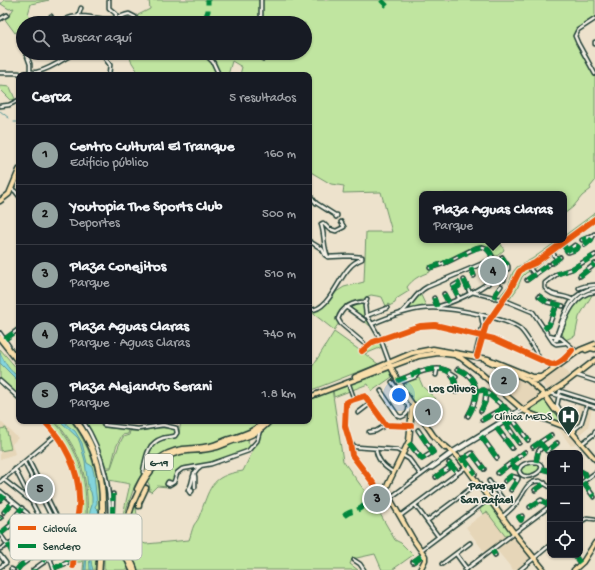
<!DOCTYPE html>
<html lang="es">
<meta charset="utf-8">
<style>
:root{--surface:#171b24;--page:#242831;--text:#f1f3f6;--muted:#9ea1a6;--line:#363941;--accent:#92a19f}
body{margin:0;font-family:"Gochi Hand",sans-serif;background:var(--page);color:var(--text)}
.controls{position:absolute;right:12px;bottom:12px;display:grid;overflow:hidden;border-radius:8px;box-shadow:0 1px 3px #0004}
.controls button{width:36px;height:36px;display:grid;place-items:center;padding:0;border:0;border-bottom:1px solid var(--line);background:var(--surface);color:var(--text);font:20px sans-serif}
.you{position:absolute;left:399px;top:395px;width:14px;height:14px;margin:-10px;border:3px solid #fff;border-radius:50%;background:#1a73e8;box-shadow:0 0 0 6px #1a73e833}
.badge{display:grid;place-items:center;width:26px;height:26px;border-radius:50%;background:var(--accent);color:#111;font-size:13px;font-weight:700}
.pin{position:absolute;translate:-50% -50%;border:2px solid #fff;box-shadow:0 1px 4px #0006}
.popup{position:absolute;left:419px;top:191px;width:148px;height:52px;box-sizing:border-box;display:grid;place-content:center;border-radius:8px;background:var(--surface);filter:drop-shadow(0 1px 3px #0005);font-size:13px;white-space:nowrap;color:var(--muted)}
.popup b{font-size:15px;color:var(--text)}
.popup::after{content:'';position:absolute;left:50%;top:100%;margin-left:-8px;border:8px solid transparent;border-top-color:var(--surface)}
.list{margin:0;padding:0;list-style:none}
h2{display:flex;justify-content:space-between;align-items:center;height:52px;margin:0;padding:0 16px;font-size:17px}
h2 small{font-size:13px;font-weight:400;color:var(--muted)}
.list li{display:grid;grid-template-columns:26px 1fr auto;gap:12px;align-items:center;box-sizing:border-box;height:60px;padding:0 16px;border-top:1px solid var(--line)}
.list b{display:block;font-size:15px;white-space:nowrap}
.list p{margin:0;font-size:13px;white-space:nowrap;color:var(--muted)}
.list em{font-size:13px;font-style:normal;color:var(--muted)}
.icon{flex:none;width:22px;height:22px;fill:none;stroke:currentColor;stroke-width:2;stroke-linecap:round;stroke-linejoin:round}
.map{position:relative;flex:none;width:595px;height:570px;overflow:hidden}
.search{position:absolute;background:var(--surface);box-shadow:0 1px 3px #0004;left:16px;top:16px;width:296px;height:44px;display:flex;align-items:center;gap:10px;box-sizing:border-box;padding:0 14px;border-radius:22px;color:var(--muted);font-size:15px}
.panel{position:absolute;background:var(--surface);box-shadow:0 1px 3px #0004;left:16px;top:72px;width:296px;height:352px;border-radius:8px}
.map>svg:first-child{display:block}
.built{fill:#e6d6b8}
.green{fill:#c0e5a0;stroke:#70916a}
.water{fill:#83d4dc;stroke:#5b9899}
.lines{fill:none;stroke-linecap:round;stroke-linejoin:round}
.stream{stroke:#5b9899;stroke-width:1}
.major-tunnel{stroke:#c4c1ae;stroke-width:4;stroke-dasharray:4 2;stroke-linecap:butt}
.minor-casing{stroke:#1f3d34;stroke-width:5.5}
.major-casing{stroke:#1f3d34;stroke-width:7}
.highway-casing{stroke:#1f3d34;stroke-width:8}
.minor{stroke:#f7f3e8;stroke-width:2.5}
.major{stroke:#f9deab;stroke-width:4}
.highway{stroke:#f9deab;stroke-width:5}
.quiet{stroke:#00873e;stroke-width:5;stroke-dasharray:10 5;stroke-linecap:butt}
.cycleway-casing{stroke:#f7f3e8;stroke-width:8}
.cycleway{stroke:#e8590c;stroke-width:6}
.labels{text-anchor:middle;stroke-width:3;stroke-linejoin:round;paint-order:stroke}
.shield{fill:#f7f3e8;stroke:#60746a;stroke-width:1}
.shield-label{font-size:10px;font-weight:bold;fill:#1f3d34}
.poi-label{font-size:11px;fill:#1f3d34;stroke:#f7f3e8;text-anchor:end}
.neighbourhood-label{font-size:12px;font-weight:bold;fill:#1f3d34;stroke:#f7f3e8}
.key{fill:#f7f3e8;stroke:#b6bcb2;stroke-width:1}
.key-label{font-size:11px;fill:#1f3d34}
</style>
<div class="map">
<svg width="595" height="570" viewBox="0 0 595 570">
<rect width="100%" height="100%" fill="#ede2cc"/>
<filter id="ink" filterUnits="userSpaceOnUse"><feTurbulence type="fractalNoise" baseFrequency=".025" numOctaves="2"/><feDisplacementMap in="SourceGraphic" scale="8" xChannelSelector="R" yChannelSelector="G"/><feConvolveMatrix kernelMatrix="1 2 1 2 8 2 1 2 1" color-interpolation-filters="sRGB"/></filter>
<g filter="url(#ink)">
<!-- built -->
<path class="built" d="M562 366 569 375 548 390 541 382Z
M504 371 531 383 542 395 522 406 495 382Z
M579 404 592 408 588 427 580 434 567 417 577 409Z
M0 421 18 438 12 444 15 454 0 459Z
M557 427 568 431 576 441 575 444 571 446Z
M487 511 506 537 485 553 466 527Z
M513 536 531 558 517 570H513L496 549Z"/>
<!-- green -->
<path class="green" d="M4 0H49L31 4 28 14 34 23H23V32L21 29 15 33 4 18 9 16 14 8 9 9 1 4Z
M149 0H595V18L577 29 575 31 574 36 595 77V181L590 187 591 189 582 196 573 207 564 214V194H422V240H499L504 250 497 256C492 255 488 249 483 246L430 268V272C420 275 413 279 407 287L409 291 396 299 395 303 389 306V304L386 306 382 297 371 295 366 297 365 299C352 299 333 308 339 323L334 330 310 311 326 304 336 292 344 287 364 282 366 232H392L381 192 343 193 344 186 331 184 309 171V75H240L242 67 232 61 228 75H219L217 72 207 75H140L131 61 129 53H305V23H137L138 15 150 9Z
M0 86 10 87 15 99 11 100 0 89Z
M595 213V223L532 270 526 273 522 277 517 289 509 300 499 297 508 286 513 272 517 267 532 259 559 240H564V236Z
M493 261 496 263 498 269 491 279 485 264Z
M420 293 426 306 412 309 410 307Z
M591 294 592 295 579 317 575 336 565 340 562 333C568 318 573 299 591 294Z
M364 303 366 316 371 325 370 326 349 308 357 304Z
M334 332 362 352 380 341 382 347 365 354 378 364 309 391V372Z
M0 349 19 371V397L0 379Z
M389 369 392 377 372 391 368 384 334 397 333 390Z
M419 378 423 387 436 399 419 410 402 384Z
M332 389 343 461 375 505 395 540 401 543 413 555 392 570H382L375 554 352 559 350 564 358 570H137C135 560 127 553 126 544 124 531 134 506 139 494H141L136 507 140 542 146 544 189 540C191 535 192 529 194 525 196 522 198 520 199 517 210 489 209 476 243 471L261 434 272 421H309V399Z
M546 399 562 420 561 422 528 410Z
M45 421H54C93 467 88 506 82 562H75L80 503 79 488 70 456Z
M55 421H71C108 471 100 513 95 570H83C88 512 97 469 55 421Z
M84 421H98L102 427 129 430 128 434 122 435 116 447 111 467H106L94 436Z
M181 421H262C251 431 242 432 229 437 223 439 218 441 212 443 185 449 160 444 144 472 147 458 148 444 163 439 167 438 172 438 176 437L179 434Z
M6 428 11 449 0 451V429Z
M156 428H174L176 431 175 435 165 436 154 440 149 444 141 475 135 485 127 507 121 532H119L130 484 109 480 106 469 111 468 119 445 123 437 129 435 130 431H143Z
M249 438 248 443 253 445 245 451 208 463 182 467 177 471 173 481 168 479 166 481V484L168 487 157 486 151 492 149 491 150 489 149 484 147 481 152 471 159 464 172 456Z
M28 460 57 519 56 521 54 520 25 463Z
M536 463 540 466V469C536 474 527 477 521 474L520 469 528 464Z
M488 501 512 533 506 537 487 512 483 514 479 508Z
M104 555 124 556 130 570H104Z"/>
<!-- water -->
<path class="water" d="M0 353C5 362 9 372 19 376V382L0 363Z
M60 421H65L67 425 75 431 82 443 87 463 92 466 94 474 97 503 95 507 99 511C100 517 100 527 97 533 93 547 88 555 93 570H90L89 549 87 552 86 570H84L88 541 90 511 92 505V497L91 492 88 487 85 461 80 443 78 438Z"/>
<g class="lines">
<!-- stream -->
<path class="stream" d="M0 4 1 3
M0 111 9 118
M14 122H19"/>
<!-- major-tunnel -->
<path class="major-tunnel" d="M523 375 538 385 555 407"/>
<defs>
<path id="minor" d="M109 0V8L116 14V18
M261 0V23
M51 16 54 23
M78 17 81 8
M0 19 7 15
M595 19 578 30 575 36 578 43 595 74
M61 23C73 10 95 20 110 19 117 19 123 15 129 14L135 17 136 23
M191 23 202 19 209 23
M595 42V44
M26 53 30 64V71
M204 53 213 62 219 75
M256 53 263 59 265 58 264 53
M104 57 110 65 109 75
M0 73H19L21 75
M22 75C28 70 31 73 37 72 51 69 62 60 74 53
M0 106 9 105 19 100
M11 189 15 191 19 196
M309 194 316 203 335 215
M335 215H337V216L336 217Z
M582 240 587 238
M309 241 322 249 325 255 328 257 349 256 362 257
M589 241 587 238 595 234
M562 243 568 252H569L577 249 578 247 575 245 567 251
M585 245 591 240 594 234
M551 251 557 259
M328 257C323 247 325 235 321 224L323 223 329 229 336 231 344 227 341 222
M502 257 508 266V269
M552 263 560 257
M528 266 535 275
M499 267 507 264
M430 268C435 266 440 265 445 263 453 260 477 245 483 247 488 248 490 252 492 256L490 260
M471 268 474 276
M498 273 505 277
M484 274 488 284
M580 276 595 264
M464 280 470 293
M504 280 505 274
M527 280 548 265
M579 288 585 286 595 285
M454 289 459 286 458 283 453 286C455 290 457 294 459 298
M472 292 504 300 533 312 553 342 556 344 565 343
M444 294 449 303
M539 296 547 302 563 306
M434 298 437 307
M494 298 496 293 501 286
M367 299 365 306 366 314 381 340 389 362
M573 300C563 294 552 298 545 288V283L557 274 572 269 595 255
M365 302C353 302 342 307 338 319L341 324 367 346
M346 307 364 320
M309 310C328 312 338 279 349 268 352 264 357 261 362 259V257
M401 313C412 304 415 293 427 287L486 262 494 261 498 264C505 282 451 303 437 307
M366 316 387 308
M372 324C416 305 435 304 482 315 494 318 509 321 519 328 525 332 536 352 540 359
M544 329 549 325 557 304
M0 333 9 346
M549 335 561 338 575 350
M5 339 19 329
M555 340C563 319 568 291 595 288
M557 340C564 323 572 293 595 292
M362 351 373 342 407 330 420 326 435 325 494 339 552 365C560 364 568 356 572 350
M475 356 483 325 481 315
M477 356 486 325 510 290 519 272 523 268 535 263 595 219
M458 369C481 379 479 398 468 416
M448 371 456 376
M436 375 437 369
M576 375 595 381
M0 381 19 398
M397 381C417 373 457 353 456 392
M348 382 354 399
M399 383 415 377 419 372
M381 391 398 416 401 417C406 416 410 411 408 405L392 382
M476 391 484 390 510 412 513 416
M550 393 595 407
M481 411 485 402 486 391
M358 413 371 403
M563 415 557 405 560 391 595 402
M482 420 505 407
M44 421C64 441 79 469 79 498 80 505 78 512 77 520 76 535 74 550 73 566
M83 421C103 451 113 494 109 530
M103 421 104 425 105 424 104 423
M506 424 519 443
M104 425 138 429 163 425 176 428 177 433 175 436C171 437 167 437 163 438 147 443 146 457 143 472
M506 425 513 420 528 440
M571 425 575 429 581 424 587 405
M496 427 512 448
M369 432 376 431 386 425
M481 436 497 458
M584 442 594 434 595 431
M350 443 356 447 397 450 403 453
M409 443 422 459 433 452 418 430
M540 443 547 451 557 443
M533 447 551 435
M376 449C377 460 384 467 393 472
M402 455 409 459 421 475
M463 458 475 474
M28 459 57 517V521
M461 460 472 453 484 469
M24 462 54 522
M536 462C554 468 522 486 519 470 521 463 530 462 536 462Z
M536 462 538 452 542 447
M449 463 458 473
M511 463 514 467 519 469
M432 468 455 452 523 411
M15 469 44 526
M542 469 550 471
M580 471 584 473 587 479
M194 473 195 477V487
M498 473 525 452
M436 477 451 466
M3 479 31 501
M489 481 502 498
M505 481 511 476 518 478
M0 482 56 435
M168 482 171 483 169 485 167 484Z
M583 482 594 497
M171 484 174 482 177 473 182 469 211 464 248 451 257 441 260 430
M580 484 595 473
M190 488 192 491 190 493 188 490C195 482 189 474 201 466
M511 490 518 479
M535 490 545 483
M0 491 27 513 37 530
M380 492 352 455 350 443 345 426 346 403 349 401 365 396 386 425 410 426
M486 494 493 488
M370 498 380 492 383 493 386 490
M390 498 453 451 518 411 520 408
M0 500 4 495
M415 505 438 536
M530 507 541 500 550 505
M4 512 13 502
M400 516 466 467
M522 516 521 520 519 517Z
M502 517C508 512 514 507 518 501 525 492 526 481 540 481L550 487
M0 518 1 517
M427 521 478 483
M580 522 587 518 595 519
M11 525 15 526 30 518
M40 528 54 570
M109 529 112 526 113 494
M30 533 35 542
M0 534 11 525V522L22 508
M0 534 7 544
M22 537 28 549
M43 538 60 530
M8 544 12 552 19 550
M47 548 66 542
M0 549 53 522 77 519
M421 550 489 499
M492 550 495 555
M456 554 467 569
M0 555 6 563 0 567
M574 555 581 564
M354 560 360 564 364 570
M413 562 424 554
M442 564 470 543
M54 568 67 563C70 545 64 537 56 521
M11 569 13 570
M17 570 20 566 36 554H38L46 561
M33 570C44 562 59 550 74 552
M465 570 550 506
M520 570 550 545"/>
<path id="major" d="M0 201 9 194 19 170
M586 350 591 348 595 349
M486 360 528 380 543 393V396L540 398
M390 365 402 389 433 435 445 448
M355 377 412 353 433 349 488 359 532 377H541L546 374
M531 381 539 380 580 350 595 344
M496 386 495 381 502 371 505 370
M545 396 555 410
M309 397 419 356 438 353 454 355 461 358 477 370 523 410 531 414 563 426 571 431 595 459
M414 405 412 408 409 441 388 484 386 490 389 497 413 539 425 556V560L420 570
M555 407 574 431
M524 410 565 383 595 360
M445 446 458 457 466 467 514 533 544 570
M137 489C146 469 159 452 183 449 192 448 201 448 210 446 218 444 225 440 233 438 246 434 255 431 265 421
M139 506V503L146 488
M122 549 121 540 125 524
M125 555 132 570
M135 570C133 561 125 554 124 545 123 536 130 510 134 501 143 480 156 457 180 452 191 450 202 451 213 448 220 447 226 443 233 441 250 436 258 434 270 421
M574 570 583 562 595 543"/>
<path id="highway" d="M0 338 19 362
M76 421C112 468 102 515 99 570"/>
</defs>
<!-- minor casing -->
<use href="#minor" class="minor-casing"/>
<!-- major casing -->
<use href="#major" class="major-casing"/>
<!-- highway casing -->
<use href="#highway" class="highway-casing"/>
<!-- minor -->
<use href="#minor" class="minor"/>
<!-- major -->
<use href="#major" class="major"/>
<!-- highway -->
<use href="#highway" class="highway"/>
<!-- quiet -->
<path class="quiet" d="M381 0 387 6
M205 19 208 11V0
M582 240 587 238
M562 243 568 252H569L577 249 578 247 575 245 567 251
M585 245 591 240 594 234
M502 257 508 266V269
M552 263 560 257
M430 268 446 262 461 255 467 253 476 248 485 247C490 251 493 255 490 261
M471 268 474 276
M498 272 505 277
M557 274 572 269 595 255
M580 276 595 264
M464 280 470 293
M527 280 548 265
M454 289 459 286 458 283 453 286C455 290 457 294 459 298
M444 294 449 303
M539 296 547 302 563 306
M434 298 437 307
M494 298 496 293 501 286
M544 329 549 325 557 304
M5 339 19 329
M458 369C481 379 479 398 468 416
M397 381C417 373 457 353 456 392
M476 391 484 390 512 414
M481 411 485 402 486 391
M482 420 505 407
M504 422 519 443
M506 425 513 420 528 440
M496 427 512 448
M481 436 497 458
M409 443 422 459 433 452 418 430
M540 443 547 451 557 443
M533 447 551 435
M463 458 475 474
M460 461 472 453 484 469
M536 462 538 452 542 447
M449 463 458 473
M511 463 514 467 519 469
M542 469 550 471
M580 471 584 473 587 479
M498 473 525 452
M436 477 451 466
M505 481 511 476 518 478
M583 482 594 497
M511 490 518 479
M535 490 545 483
M0 500 4 495
M530 507 541 500 550 505
M4 512 13 502
M344 516C348 512 350 512 355 511 361 509 367 503 370 498
M522 516 521 520 519 517Z
M0 518 1 517
M11 525 15 526 30 518
M109 530 112 526 113 494
M30 533 35 542
M0 534 11 525V522L22 508
M22 537 28 549
M43 538 60 530
M8 544 12 552 19 550
M47 548 66 542
M492 550 495 555
M574 555 581 564
M413 562 424 554
M54 568 67 563 68 552
M34 569V570
M17 570 20 566 36 554H38L46 561"/>
<defs>
<path id="cycleway" d="M362 351 373 342 407 330 420 326 435 325 494 339 552 365C560 364 568 356 572 350
M477 356 486 325 510 290 519 272 523 268 535 263 595 219
M44 421C64 441 79 469 79 498 80 505 78 512 77 520 76 535 74 550 73 566
M380 492 352 455 350 443 345 426 346 403 349 401 365 396 386 425 411 426"/>
</defs>
<!-- cycleway casing -->
<use href="#cycleway" class="cycleway-casing"/>
<!-- cycleway -->
<use href="#cycleway" class="cycleway"/>
</g>
</g>
<!-- icons -->
<defs>
<symbol id="hospital-pin" viewBox="-11 -11 22 30"><path d="M0 17L-7.5 6A9.5 9.5 0 1 1 7.5 6Z" fill="#1f3d34" stroke="#f7f3e8"/><path d="M-5-5h3v3.5h4V-5h3V5h-3V1.5h-4V5h-3Z" fill="#fff"/></symbol>
</defs>
<g fill-rule="evenodd">
<use href="#hospital-pin" x="556" y="404" width="25" height="34"/>
</g>
<g class="labels">
<!-- shield labels -->
<rect class="shield" x="145" y="454" width="28" height="16" rx="3"/>
<g class="shield-label">
<text x="159" y="466">G-19</text>
</g>
<!-- poi labels -->
<g class="poi-label">
<text x="552" y="420">Clínica MEDS</text>
</g>
<!-- neighbourhood labels -->
<g class="neighbourhood-label">
<text x="452" y="392">Los Olivos</text>
<text x="487" y="489">Parque<tspan x="487" dy="14">San Rafael</tspan></text>
</g>
</g>
<!-- legend -->
<rect x="10" y="514" width="132" height="46" rx="6" class="key"/>
<rect x="18" y="526" width="18" height="4" fill="#e8590c"/>
<rect x="18" y="544" width="18" height="4" fill="#00873e"/>
<g class="key-label">
<text x="43" y="532">Ciclovía</text>
<text x="43" y="550">Sendero</text>
</g>
</svg>
<div class="controls">
<button>+</button>
<button>−</button>
<button><svg class="icon" aria-label="locate" viewBox="0 0 24 24"><circle cx="12" cy="12" r="6"/><path d="M12 2v4M12 18v4M2 12h4M18 12h4"/></svg></button>
</div>
<div class="you"></div>
<div class="pin badge" style="left:428px;top:412px">1</div>
<div class="pin badge" style="left:504px;top:381px">2</div>
<div class="pin badge" style="left:377px;top:499px">3</div>
<div class="pin badge" style="left:493px;top:271px">4</div>
<div class="popup"><b>Plaza Aguas Claras</b>Parque</div>
<div class="pin badge" style="left:40px;top:489px">5</div>
<div class="search"><svg class="icon" aria-label="search" viewBox="0 0 24 24"><circle cx="10" cy="10" r="6"/><path d="M15 15l6 6"/></svg>Buscar aquí</div>
<section class="panel">
<h2>Cerca<small>5 resultados</small></h2>
<ul class="list">
<li><span class="badge">1</span><div><b>Centro Cultural El Tranque</b><p>Edificio público</p></div><em>160 m</em></li>
<li><span class="badge">2</span><div><b>Youtopia The Sports Club</b><p>Deportes</p></div><em>500 m</em></li>
<li><span class="badge">3</span><div><b>Plaza Conejitos</b><p>Parque</p></div><em>510 m</em></li>
<li><span class="badge">4</span><div><b>Plaza Aguas Claras</b><p>Parque · Aguas Claras</p></div><em>740 m</em></li>
<li><span class="badge">5</span><div><b>Plaza Alejandro Serani</b><p>Parque</p></div><em>1.8 km</em></li>
</ul>
</section>
</div>
